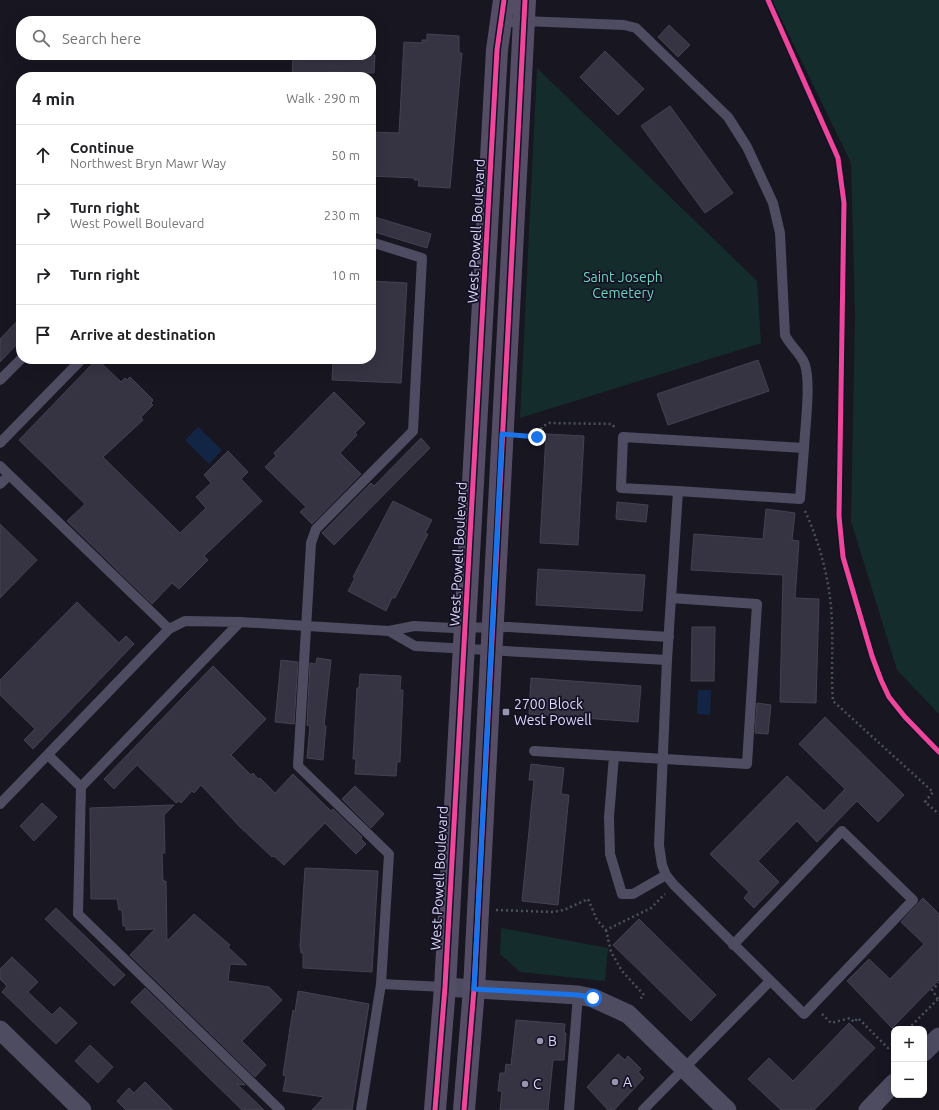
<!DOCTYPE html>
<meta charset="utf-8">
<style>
:root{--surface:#fff;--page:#f6f6f6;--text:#202124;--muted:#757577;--line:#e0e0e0}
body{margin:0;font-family:Ubuntu,sans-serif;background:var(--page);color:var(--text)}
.controls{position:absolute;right:12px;bottom:12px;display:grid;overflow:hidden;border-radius:8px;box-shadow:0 4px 16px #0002}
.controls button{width:36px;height:36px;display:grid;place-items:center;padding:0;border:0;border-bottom:1px solid var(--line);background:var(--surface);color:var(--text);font:20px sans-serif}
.stop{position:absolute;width:12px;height:12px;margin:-9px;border:3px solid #1a73e8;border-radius:50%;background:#fff}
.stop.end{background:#1a73e8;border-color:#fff;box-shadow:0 1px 4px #0008}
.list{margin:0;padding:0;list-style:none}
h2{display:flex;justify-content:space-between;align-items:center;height:52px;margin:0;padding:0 16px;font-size:17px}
h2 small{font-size:13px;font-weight:400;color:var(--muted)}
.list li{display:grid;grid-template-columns:26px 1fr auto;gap:12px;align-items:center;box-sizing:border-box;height:60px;padding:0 16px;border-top:1px solid var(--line)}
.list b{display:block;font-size:15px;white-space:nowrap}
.list p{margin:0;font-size:13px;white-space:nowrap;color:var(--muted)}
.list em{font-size:13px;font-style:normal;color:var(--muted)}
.icon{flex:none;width:22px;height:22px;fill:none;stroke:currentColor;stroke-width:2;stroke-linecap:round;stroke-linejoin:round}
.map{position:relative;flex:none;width:939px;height:1110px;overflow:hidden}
.search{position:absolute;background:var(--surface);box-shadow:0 4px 16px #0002;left:16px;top:16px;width:360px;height:44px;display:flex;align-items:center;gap:10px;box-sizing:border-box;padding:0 14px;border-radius:16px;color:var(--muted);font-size:15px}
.panel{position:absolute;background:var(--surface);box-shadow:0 4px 16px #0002;left:16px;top:72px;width:360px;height:292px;border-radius:16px}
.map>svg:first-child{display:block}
.green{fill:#152c2c}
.water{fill:#132544}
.building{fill:#363443;stroke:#454153}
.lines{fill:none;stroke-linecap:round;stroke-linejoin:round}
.path{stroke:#48525e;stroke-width:2.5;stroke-dasharray:2 3;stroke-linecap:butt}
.service{stroke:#4d4c61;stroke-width:10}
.minor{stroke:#4d4c61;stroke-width:19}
.primary{stroke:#554d65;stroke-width:22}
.cycleway-casing{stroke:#151125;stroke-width:8}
.cycleway{stroke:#ed469a;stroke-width:5}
.route{stroke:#1a73e8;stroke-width:5}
.poi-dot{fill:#9895af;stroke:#151125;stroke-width:1.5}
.labels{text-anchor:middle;stroke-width:3.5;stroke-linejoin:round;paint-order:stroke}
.street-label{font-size:14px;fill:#ddd9fc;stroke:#151125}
.park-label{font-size:14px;fill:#6ad7bd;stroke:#151125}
.poi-label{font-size:14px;fill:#ddd9fc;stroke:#151125;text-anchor:start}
</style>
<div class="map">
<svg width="939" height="1110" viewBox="0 0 939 1110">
<rect width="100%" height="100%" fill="#181620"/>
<!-- green -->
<path class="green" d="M772 0H939V714L897 670 851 521 855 314 851 163Z
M537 68 757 281 761 343 520 418Z
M501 928 608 948 605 981 520 972 500 954Z"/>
<!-- water -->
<path class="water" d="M198 427 222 450 209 464 185 440Z
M698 690H711L710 715 697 714Z"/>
<!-- building -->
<path class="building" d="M669 25 690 45 678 57 658 37Z
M427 34 459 36V53H462L450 188 418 186 419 180H414L415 178 371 176V132L399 133 404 42 422 43V40H427Z
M605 51 644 89 618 115 580 77Z
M293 55H375L374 73 328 72V77H292Z
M670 106 733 193 705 213 641 126Z
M371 216 431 234 427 248 371 231Z
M371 281 407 283 401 383 332 380 333 359H371Z
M21 317V340L0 362V339Z
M97 359 121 382 125 378 127 380 130 377 153 400 151 403 153 405 141 417 143 420 103 457 180 533 206 508 196 497 211 483 204 475 228 451 248 472 241 479 262 501 204 556 208 560 179 589 172 583 152 604 67 521 85 504 19 440Z
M758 360 769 391 668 425 657 394Z
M334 392 365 423 355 433 357 435 340 453 361 474 312 524 300 512 306 507 265 467 276 456 274 453Z
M546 434 584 436 578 545 540 543Z
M421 438 430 448 334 545 322 533 371 483 374 486Z
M393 501 432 520 425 533 428 534 395 598H392L386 611 348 591 355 578 353 577Z
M617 502 648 505 646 522 616 519Z
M766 509 795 513 792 540 799 541 795 598 819 599 816 703 780 702 783 575 691 570 694 534 763 539Z
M0 524 37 560 0 598Z
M538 569 645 575 642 611 536 605Z
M77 602 119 643 126 636 134 644 33 749 24 740 35 729 0 695V680Z
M692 627H715L714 681H691Z
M317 658 331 660 324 726H326L323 760 307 758 310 726 307 725 310 663 316 664Z
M281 660 298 662 294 724 275 722Z
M213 666 266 719 231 755 251 775 253 773 258 779 260 778 275 793 293 774 331 811 333 809 362 837 361 839 366 844 356 854 325 823 284 865 274 856 272 857 239 826 201 785 194 793 192 791 181 803 179 801 176 803 137 765 114 789 104 779Z
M360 674 401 676 400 690H403L400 762H397L396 776 355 774 356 759H353L357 688H359Z
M531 678 641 686 638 722 529 714Z
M757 703 771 705 768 734 755 733Z
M825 717 904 795 878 822 857 801 817 842 797 821 758 861 779 882 754 908 744 898 749 892 710 854 787 776 824 811 845 789 799 744Z
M531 764 564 768 561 794 569 795 558 905 522 901 534 780H529Z
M355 786 384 814 371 828 342 799Z
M42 803 57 817 34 841 20 826Z
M174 805 164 815 165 853H162L163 881H166L167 941 194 914 230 945 228 947 247 965 230 964 228 981 269 987 282 1000 242 1041 266 1065 255 1077 130 955 155 929 126 930V926H123L122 910H119L117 899H91L90 808Z
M305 868 378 871 372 972 303 968V953H301L300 946Z
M923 898 939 914V980L892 1028 847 981 869 959 890 979 924 944 901 922Z
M56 908 125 975 114 986 45 919Z
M639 919 716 995 691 1021 613 945Z
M12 957 38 982 28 992 52 1015 60 1007 77 1023 56 1044 2 992 7 986 0 979V969Z
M145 988 245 1085 237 1084 264 1110H242L131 1002Z
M298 991 369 1004 352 1110H312L324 1097 283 1091 286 1076 283 1075 290 1028 293 1010 295 1012Z
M516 1020 565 1024 564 1033H566L564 1060H553L548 1110H500L502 1091H498L500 1073H505L506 1064 511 1065Z
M849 1023 875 1048 814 1110H781L748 1079 769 1058 793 1081Z
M90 1045 113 1067 98 1083 75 1061Z
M618 1054 625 1060 628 1056 641 1069 638 1072 644 1078 614 1110H608L587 1087Z
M145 1082 173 1110H126L117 1101 129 1088 134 1093Z"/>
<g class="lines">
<!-- path -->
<path class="path" d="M521 435 537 437 542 427 549 423 612 424 615 428
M805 511C821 546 831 585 832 624 833 650 831 675 833 701L933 792 925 802 939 814
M496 910 553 912 564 910 588 899 597 920 606 930 651 908 665 894
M606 930 611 952 622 971 644 995 639 1000
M938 999 932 990 939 983
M822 1014 831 1023 850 1018 854 1022 858 1018 888 1048 894 1043
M908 1029 938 999 939 1000"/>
<!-- service -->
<path class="service" d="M501 23 523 21 624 25 636 28 728 117 747 147 773 203 780 233 785 335C790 346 802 354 805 365 811 383 805 428 804 448
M0 380 21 359
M0 443 82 359
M0 466 169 629 185 621 240 622 389 631 414 626 453 628 509 627 669 637
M0 484 9 475
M678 491 621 488 623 437 804 448 800 499 678 491 667 660 659 845 662 865 666 875 674 885 804 1014 913 900 842 831 733 945
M240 622 81 787 78 914 280 1110
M389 631 415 646 667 660
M534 751 747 764 757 604 671 598
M48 755 81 787
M614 756 609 817 610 854 622 894H633L666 875
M0 804 169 629
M381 984 445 987
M361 1110 381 984 389 854 298 766 311 543 316 529 413 431 422 258 371 242
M569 1110 578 995
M643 1110 770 981"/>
<!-- minor -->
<path class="minor" d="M445 987 578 995 593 998 628 1014 727 1110
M0 1030 82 1110
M924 1052 939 1037
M868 1110 894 1083"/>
<!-- primary -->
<path class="primary" d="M435 1110 445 987 497 50 504 0
M464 1110 474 989 525 0"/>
<defs>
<path id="cycleway" d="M768 0 838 158 844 203 839 516 843 557 872 656 881 680 889 697 905 717 939 752
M435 1110 445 987 497 50 504 0
M464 1110 474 989 525 0"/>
</defs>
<!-- cycleway casing -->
<use href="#cycleway" class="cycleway-casing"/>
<!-- cycleway -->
<use href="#cycleway" class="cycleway"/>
</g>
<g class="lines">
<!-- route -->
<path class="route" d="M537 437 502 434 474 989 578 995 593 998"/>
</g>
<!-- markers -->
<g class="poi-dot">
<rect x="502" y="708" width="8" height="8" rx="2"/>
<circle cx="540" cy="1041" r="4"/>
<circle cx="615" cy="1082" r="4"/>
<circle cx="525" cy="1084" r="4"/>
</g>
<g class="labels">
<!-- street labels -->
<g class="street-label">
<text transform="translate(476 231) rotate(-87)" y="5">West Powell Boulevard</text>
<text transform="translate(458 554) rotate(-87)" y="5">West Powell Boulevard</text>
<text transform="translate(439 878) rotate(-87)" y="5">West Powell Boulevard</text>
</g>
<!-- park labels -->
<g class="park-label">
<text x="623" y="282">Saint Joseph<tspan x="623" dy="16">Cemetery</tspan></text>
</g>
<!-- poi labels -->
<g class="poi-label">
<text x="514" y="709">2700 Block<tspan x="514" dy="16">West Powell</tspan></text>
<text x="548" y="1046">B</text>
<text x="623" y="1087">A</text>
<text x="533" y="1089">C</text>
</g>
</g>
</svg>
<div class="controls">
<button>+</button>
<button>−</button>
</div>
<div class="stop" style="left:593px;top:998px"></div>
<div class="stop end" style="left:537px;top:437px"></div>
<div class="search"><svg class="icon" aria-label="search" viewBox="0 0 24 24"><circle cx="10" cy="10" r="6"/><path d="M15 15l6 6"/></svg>Search here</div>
<section class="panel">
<h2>4 min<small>Walk · 290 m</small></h2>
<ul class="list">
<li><svg class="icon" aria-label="ahead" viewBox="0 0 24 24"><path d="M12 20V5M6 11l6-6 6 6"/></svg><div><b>Continue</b><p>Northwest Bryn Mawr Way</p></div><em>50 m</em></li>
<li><svg class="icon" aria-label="right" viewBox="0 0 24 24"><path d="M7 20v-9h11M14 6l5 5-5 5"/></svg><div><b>Turn right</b><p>West Powell Boulevard</p></div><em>230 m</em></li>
<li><svg class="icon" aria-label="right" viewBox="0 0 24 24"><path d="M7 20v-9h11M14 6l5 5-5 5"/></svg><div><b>Turn right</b></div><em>10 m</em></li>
<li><svg class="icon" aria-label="arrive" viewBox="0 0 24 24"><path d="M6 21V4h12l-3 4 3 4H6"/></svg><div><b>Arrive at destination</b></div></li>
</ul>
</section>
</div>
